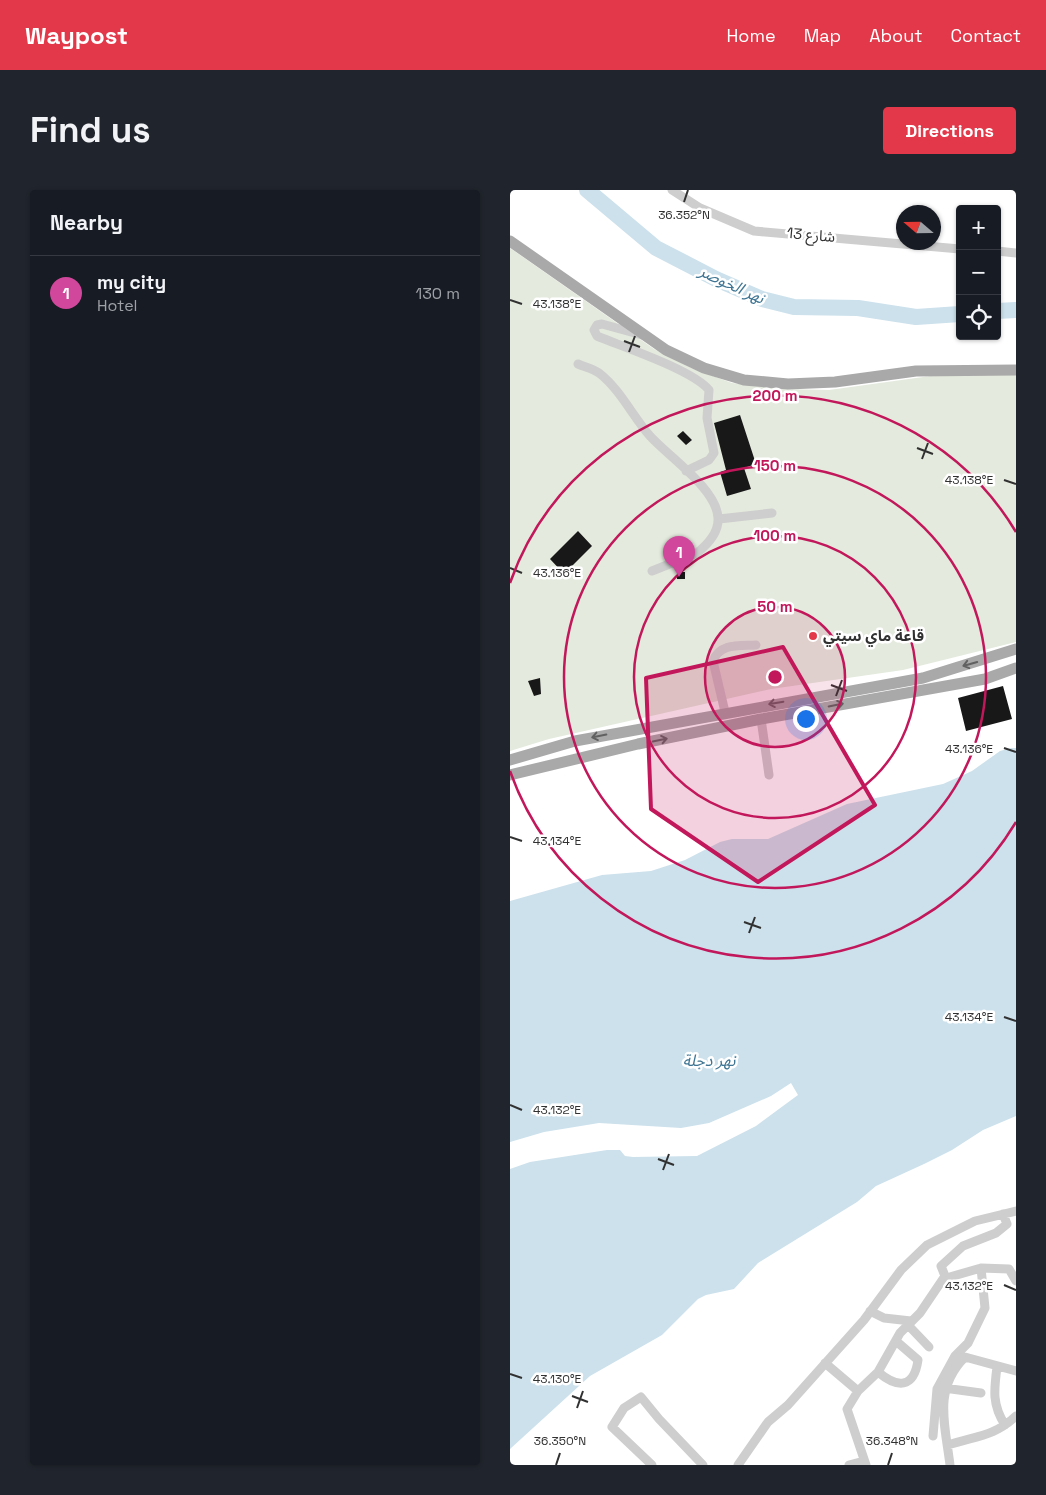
<!DOCTYPE html>
<meta charset="utf-8">
<style>
:root{--surface:#171b24;--page:#20242c;--text:#f1f3f6;--muted:#9ea1a6;--line:#363941;--accent:#e33849}
body{margin:0;font-family:"Space Grotesk","Noto Sans Arabic",sans-serif;background:var(--page);color:var(--text)}
.controls{position:absolute;right:15px;top:15px;display:grid;overflow:hidden;border-radius:5px;box-shadow:0 1px 4px #0004}
.controls button{width:45px;height:45px;display:grid;place-items:center;padding:0;border:0;border-bottom:1px solid var(--line);background:var(--surface);color:var(--text);font:25px sans-serif}
.compass{position:absolute;left:386px;top:15px;width:45px;height:45px;border-radius:50%;background:var(--surface);box-shadow:0 1px 4px #0004;rotate:290deg}
.you{position:absolute;left:295px;top:528px;width:18px;height:18px;margin:-12px;border:4px solid #fff;border-radius:50%;background:#1a73e8;box-shadow:0 0 0 8px #1a73e833}
.badge{display:grid;place-items:center;width:32px;height:32px;border-radius:50%;background:var(--accent);color:#fff;font-size:16px;font-weight:700}
.pin{position:absolute;translate:-50% -41px;filter:drop-shadow(0 1px 2px #0008)}
.pin::after{content:'';position:absolute;top:26px;width:18px;height:15px;background:inherit;clip-path:polygon(0 0,100% 0,50% 100%)}
.list{margin:0;padding:0;list-style:none}
h2{display:flex;justify-content:space-between;align-items:center;height:65px;margin:0;padding:0 20px;font-size:21px}
h2 small{font-size:16px;font-weight:400;color:var(--muted)}
.list li{display:grid;grid-template-columns:32px 1fr auto;gap:15px;align-items:center;box-sizing:border-box;height:75px;padding:0 20px;border-top:1px solid var(--line)}
.list b{display:block;font-size:19px;white-space:nowrap}
.list p{margin:0;font-size:16px;white-space:nowrap;color:var(--muted)}
.list em{font-size:16px;font-style:normal;color:var(--muted)}
.icon{flex:none;width:28px;height:28px;fill:none;stroke:currentColor;stroke-width:2;stroke-linecap:round;stroke-linejoin:round}
.map{position:relative;flex:none;width:506px;height:1275px;overflow:hidden;border-radius:5px}
header{display:flex;align-items:center;gap:30px;box-sizing:border-box;height:70px;padding:0 25px;background:var(--accent);color:#fff}
header strong{font-size:24px}
nav{display:flex;gap:28px;margin-inline-start:auto;font-size:18px}
.intro{display:flex;align-items:center;justify-content:space-between;box-sizing:border-box;height:120px;padding:0 30px}
h1{margin:0;font-size:35px}
.button{padding:12px 22px;border-radius:5px;background:var(--accent);color:#fff;font-size:18px;font-weight:700}
main{display:flex;gap:30px;padding:0 30px}
aside{flex:1;background:var(--surface);border-radius:5px;box-shadow:0 1px 4px #0004}
.map>svg:first-child{display:block}
.green{fill:#e4eadd}
.water{fill:#cce1ec}
.pier{fill:#fff}
.lines{fill:none;stroke-linecap:round;stroke-linejoin:round}
.river{stroke:#cce1ec;stroke-width:16}
.building{fill:#181818}
.minor{stroke:#cecece;stroke-width:9}
.major{stroke:#a9a9a9;stroke-width:11}
.oneway{stroke:#616161}
.marked{fill:#c2185b;fill-opacity:0.2;stroke:#c2185b;stroke-width:4;stroke-linejoin:round}
.ticks{fill:none;stroke:#313131;stroke-width:2}
.ring{fill:none;stroke:#c2185b;stroke-width:2.5}
.poi-dot{fill:#e33849;stroke:#fff;stroke-width:2}
.labels{text-anchor:middle;stroke-width:5;stroke-linejoin:round;paint-order:stroke}
.street-label{font-size:15px;fill:#313131;stroke:#fff}
.poi-label{font-size:15px;font-weight:bold;fill:#313131;stroke:#fff;text-anchor:start}
.water-label{font-size:16px;font-style:italic;fill:#3f7593;stroke:#fff}
.ticks-label{font-size:12px;text-anchor:middle;fill:#313131;stroke:#fff;stroke-width:5;stroke-linejoin:round;paint-order:stroke}
.centre{fill:#c2185b;stroke:#fff;stroke-width:2.5}
.ring-label{font-size:15px;text-anchor:middle;font-weight:bold;fill:#c2185b;stroke:#fff;stroke-width:5;stroke-linejoin:round;paint-order:stroke}
</style>
<header>
<strong>Waypost</strong>
<nav><a>Home</a><a>Map</a><a>About</a><a>Contact</a></nav>
</header>
<div class="intro"><h1>Find us</h1><a class="button">Directions</a></div>
<main>
<aside>
<h2>Nearby<small></small></h2>
<ul class="list">
<li><span class="badge" style="background:#d1479c">1</span><div><b>my city</b><p>Hotel</p></div><em>130 m</em></li>
</ul>
</aside>
<div class="map">
<svg width="506" height="1275" viewBox="0 0 506 1275">
<rect width="100%" height="100%" fill="#fff"/>
<!-- green -->
<path class="green" d="M0 58 144 159 181 178 222 193 270 199 319 200 435 184 506 185V452L393 480 261 499 39 549 0 561Z"/>
<!-- water -->
<path class="water" d="M501 558H506V926L473 940 442 960 414 974 366 996 347 1012 248 1073 224 1099 196 1105 188 1109 152 1145 80 1186 0 1259V711L92 685 141 681 175 670 210 652 222 649H258L337 614 433 594 462 581 490 561Z"/>
<!-- pier -->
<path class="pier" d="M281 893 288 905 273 916 246 936 187 966 123 967 115 966 110 960H97L20 972 0 979V952L34 942 89 933 171 938 199 933 261 906Z"/>
<g class="lines">
<!-- river -->
<path class="river" d="M77 0 146 58 206 89 252 109 284 117 348 118 406 127 450 124
M487 121 506 120"/>
</g>
<!-- building -->
<path class="building" d="M230 225 246 274 234 278 241 299 217 306 210 282 216 280 204 233Z
M173 241 182 250 176 255 167 246Z
M68 341 82 356 54 384 40 369Z
M167 382H175V389H167Z
M30 488 31 504 24 506 18 491Z
M493 496 502 529 456 541 448 508Z"/>
<g class="lines">
<!-- minor -->
<path class="minor" d="M162 0 190 18 244 41 450 59
M487 61 506 63
M132 145 92 134 87 135 84 140 87 146C113 157 183 180 199 200L197 228 204 263 199 270 176 281
M68 174C75 177 83 179 89 183 110 199 123 227 140 246 159 267 207 299 208 328 209 342 197 355 187 363L142 381
M209 329 262 323
M215 522 203 471C210 453 229 456 246 455
M251 529 259 585
M433 1089 471 1078 499 1079 506 1091
M360 1121 374 1128 401 1131
M398 1135 419 1157
M315 1173 348 1201
M487 1177C484 1200 482 1215 495 1235
M368 1182C387 1198 404 1199 408 1170L386 1151
M434 1198 471 1203
M423 1246 427 1199 445 1166 458 1153 475 1118 471 1078
M438 1255C464 1246 484 1247 506 1226
M142 1275 102 1237 114 1218 131 1207 149 1229 193 1275
M228 1275 258 1232 278 1215 354 1130 391 1080 417 1055 465 1031 506 1021
M339 1275 354 1271
M356 1275 337 1219 348 1201 368 1182 390 1143 410 1123 433 1089 435 1086 431 1076 453 1056 486 1043 497 1034 493 1024
M440 1275C435 1234 423 1199 455 1167L506 1181"/>
<!-- major -->
<path class="major" d="M0 51 156 160 194 178 234 190 278 194 325 192 406 181 506 180
M0 570 65 551 413 488 506 459
M0 585 128 554 251 529 475 489 506 478"/>
</g>
<!-- one-way arrows -->
<defs><path id="oneway-shaft" d="M-6 0H5M1.5-3L5.5 0L1.5 3" fill="none" stroke-width="1.6" stroke-linecap="round" stroke-linejoin="round" transform="scale(1.25)"/></defs>
<g class="oneway">
<use href="#oneway-shaft" transform="translate(460 474) rotate(164)"/>
<use href="#oneway-shaft" transform="translate(266 513) rotate(170)"/>
<use href="#oneway-shaft" transform="translate(326 515) rotate(-11)"/>
<use href="#oneway-shaft" transform="translate(89 546) rotate(169)"/>
<use href="#oneway-shaft" transform="translate(150 550) rotate(-12)"/>
</g>
<!-- marked area -->
<path class="marked" d="M273 457 365 615 248 692 141 619 136 488Z"/>
<!-- ticks -->
<path class="ticks" d="M174 12 178 0M0 110 12 114M114 151 130 157M119 162 125 146M407 258 423 264M412 269 418 253M494 290 506 294M0 378 12 383M321 495 337 501M326 506 332 490M494 558 506 562M0 647 12 651M234 732 251 738M239 743 245 727M494 827 506 831M0 915 12 920M148 969 164 975M153 980 159 964M494 1095 506 1100M0 1184 12 1188M62 1206 78 1212M67 1218 73 1201M46 1275 50 1263M378 1275 382 1263"/>
<!-- distance rings -->
<circle cx="265" cy="487" r="70" fill="#c2185b" fill-opacity=".12"/>
<g class="ring">
<circle cx="265" cy="487" r="70"/>
<circle cx="265" cy="487" r="141"/>
<circle cx="265" cy="487" r="211"/>
<path d="M506 632A281 281 0 0 1 0 581M0 393A281 281 0 0 1 506 342"/>
</g>
<!-- markers -->
<circle class="poi-dot" cx="303" cy="446" r="5"/>
<g class="labels">
<!-- street labels -->
<g class="street-label">
<text transform="translate(301 45) rotate(5)" y="5">شارع 13</text>
</g>
<!-- poi labels -->
<g class="poi-label">
<text x="313" y="451">قاعة ماي سيتي</text>
</g>
<!-- water labels -->
<g class="water-label">
<text transform="translate(222 94) rotate(25)" y="6">نهر الخوصر</text>
<text x="199" y="876">نهر دجلة</text>
</g>
</g>
<g class="ticks-label">
<text x="174" y="29">36.352°N</text>
<text x="47" y="118">43.138°E</text>
<text x="459" y="294">43.138°E</text>
<text x="47" y="387">43.136°E</text>
<text x="459" y="563">43.136°E</text>
<text x="47" y="655">43.134°E</text>
<text x="459" y="831">43.134°E</text>
<text x="47" y="924">43.132°E</text>
<text x="459" y="1100">43.132°E</text>
<text x="47" y="1193">43.130°E</text>
<text x="50" y="1255">36.350°N</text>
<text x="382" y="1255">36.348°N</text>
</g>
<circle cx="265" cy="487" r="8" class="centre"/>
<g class="ring-label">
<text x="265" y="211">200 m</text>
<text x="265" y="281">150 m</text>
<text x="265" y="351">100 m</text>
<text x="265" y="422">50 m</text>
</g>
</svg>
<div class="controls">
<button>+</button>
<button>−</button>
<button><svg class="icon" aria-label="locate" viewBox="0 0 24 24"><circle cx="12" cy="12" r="6"/><path d="M12 2v4M12 18v4M2 12h4M18 12h4"/></svg></button>
</div>
<svg class="compass" viewBox="-18 -18 36 36"><path d="M0-13l5 13h-10z" fill="#e53935"/><path d="M0 13l5-13h-10z" fill="#9ea1a6"/></svg>
<div class="you"></div>
<div class="pin badge" style="left:169px;top:387px;background:#d1479c">1</div>
</div>
</main>
